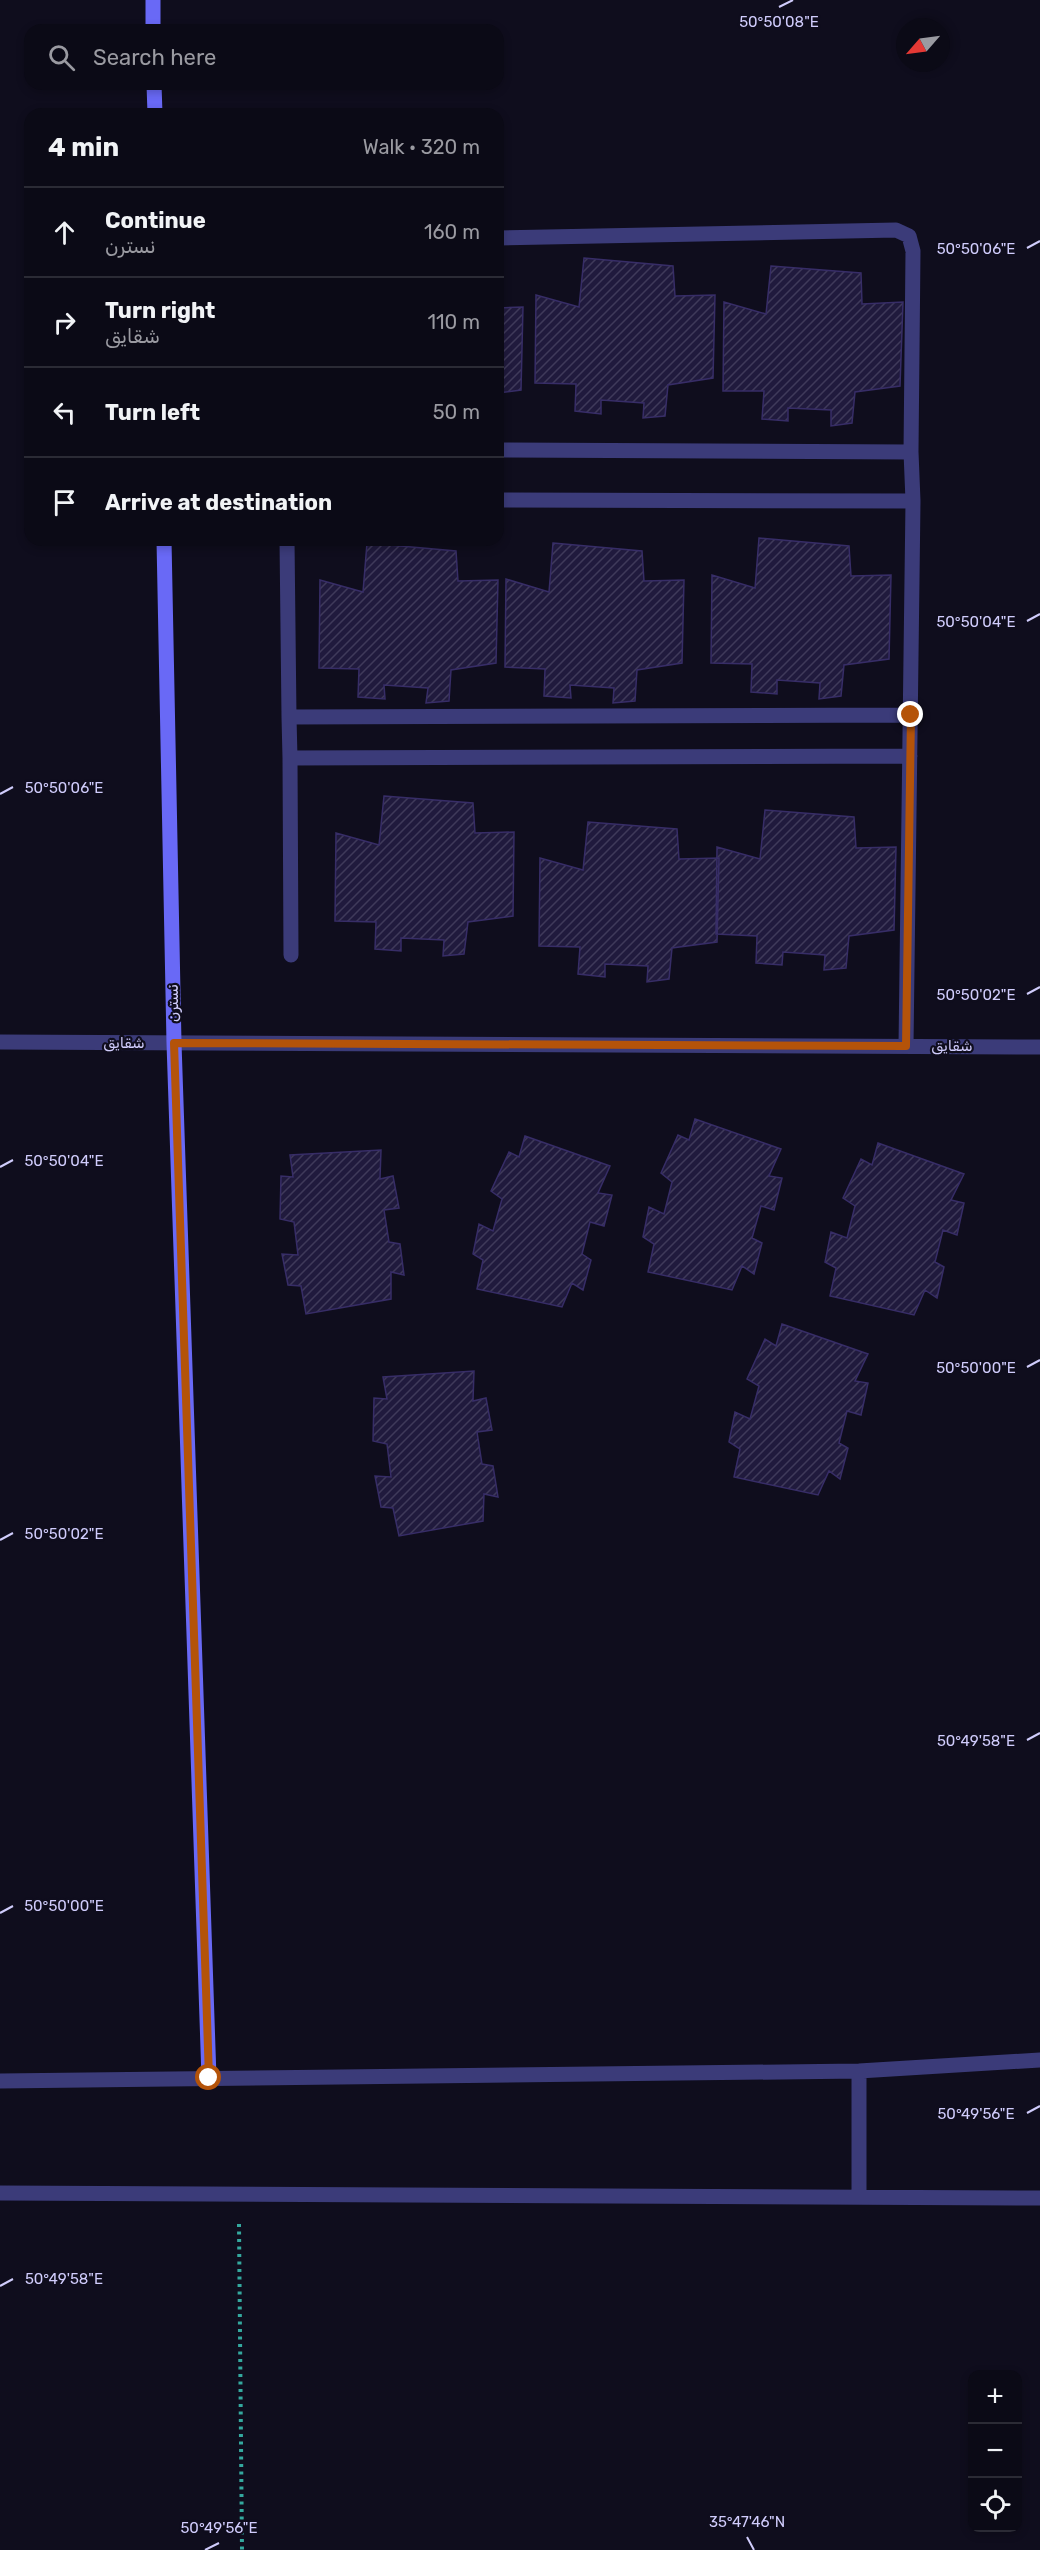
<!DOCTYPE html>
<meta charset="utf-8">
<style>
:root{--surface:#0b0a16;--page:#14131f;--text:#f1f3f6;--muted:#9a9aa1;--line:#2b2b35}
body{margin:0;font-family:Rubik,"Noto Sans Arabic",sans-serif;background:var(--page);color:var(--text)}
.controls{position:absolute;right:18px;bottom:18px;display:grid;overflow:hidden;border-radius:12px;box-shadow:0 3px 9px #0003}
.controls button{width:54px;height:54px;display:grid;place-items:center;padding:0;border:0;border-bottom:2px solid var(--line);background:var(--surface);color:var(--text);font:30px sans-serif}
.compass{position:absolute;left:896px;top:18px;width:54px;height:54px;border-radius:50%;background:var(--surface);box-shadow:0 3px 9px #0003;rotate:242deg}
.stop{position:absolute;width:18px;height:18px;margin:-14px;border:4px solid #b45309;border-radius:50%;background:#fff}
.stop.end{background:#b45309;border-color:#fff;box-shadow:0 2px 6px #0008}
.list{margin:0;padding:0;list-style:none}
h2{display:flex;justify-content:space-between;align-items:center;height:78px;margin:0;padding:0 24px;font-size:26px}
h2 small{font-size:20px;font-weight:400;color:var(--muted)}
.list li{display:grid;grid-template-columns:39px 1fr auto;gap:18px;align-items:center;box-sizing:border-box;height:90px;padding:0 24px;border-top:2px solid var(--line)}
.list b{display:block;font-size:22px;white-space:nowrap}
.list p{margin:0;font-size:20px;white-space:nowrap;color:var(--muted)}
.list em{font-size:20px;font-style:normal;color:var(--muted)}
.icon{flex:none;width:33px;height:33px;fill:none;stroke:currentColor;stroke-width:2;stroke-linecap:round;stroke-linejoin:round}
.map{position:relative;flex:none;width:1040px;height:2550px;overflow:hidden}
.search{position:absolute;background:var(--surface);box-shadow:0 3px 9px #0003;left:24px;top:24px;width:480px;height:66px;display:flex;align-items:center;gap:15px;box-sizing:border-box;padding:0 21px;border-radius:18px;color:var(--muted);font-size:22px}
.panel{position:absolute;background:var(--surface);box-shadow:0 3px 9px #0003;left:24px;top:108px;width:480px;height:438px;border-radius:18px}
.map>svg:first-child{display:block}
.building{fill:url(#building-hatch);stroke:#372d67;stroke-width:1.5}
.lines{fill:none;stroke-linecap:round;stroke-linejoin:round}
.path{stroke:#34a89e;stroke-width:4;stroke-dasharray:3 4.5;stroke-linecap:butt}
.street{stroke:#3b3b79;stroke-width:15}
.secondary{stroke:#6969f6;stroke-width:15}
.route{stroke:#b45309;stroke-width:8}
.ticks{fill:none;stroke:#d0ccfc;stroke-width:2}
.labels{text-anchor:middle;stroke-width:4.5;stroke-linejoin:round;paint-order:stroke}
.street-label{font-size:15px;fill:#d0ccfc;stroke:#0f0d1d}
.ticks-label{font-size:15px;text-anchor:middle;fill:#d0ccfc;stroke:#0f0d1d;stroke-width:4.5;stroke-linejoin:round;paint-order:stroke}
</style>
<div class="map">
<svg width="1040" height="2550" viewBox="0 0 1040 2550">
<defs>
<pattern id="building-hatch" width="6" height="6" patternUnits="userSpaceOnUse" patternTransform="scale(1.5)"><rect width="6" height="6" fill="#201a3d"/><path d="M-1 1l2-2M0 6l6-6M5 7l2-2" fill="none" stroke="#3f3a5a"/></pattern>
</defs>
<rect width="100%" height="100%" fill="#0f0d1d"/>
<!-- building -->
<path class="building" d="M584 258 673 266 675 296 715 295 713 378 668 385 665 416 643 418 644 403 601 400V414L575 411 576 384 535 383 536 295 579 307Z
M771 266 861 273 862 304 903 302 900 386 855 392 852 423 831 426V410L788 408V421L762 419 764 391H723L724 302 766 314Z
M523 307 521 390 498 393V308Z
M759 538 849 546 851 576 891 575 889 659 844 665 841 696 819 699 820 683 777 680V694L751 692 752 664 711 663 712 575 755 588Z
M367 543 456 551 458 581 498 580 496 663 451 670 449 701 426 703 428 688 384 685 385 699 358 697 359 669 319 668 320 580 363 592Z
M553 543 642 551 644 581 684 580 682 663 637 670 635 701 613 703 614 688 570 685 571 698 544 696 545 669 505 667 506 579 549 592Z
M384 796 473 803 475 833 514 832 513 916 468 922 464 954 443 956 444 940 401 938V951L375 949 376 922 335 921 336 833 379 845Z
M765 810 854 817 856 848 896 847 894 930 849 936 846 968 824 970 825 955 783 952 782 965 756 963 757 936 716 934 717 847 760 859Z
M588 822 677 829 679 859 719 858 717 942 672 948 669 979 647 982 648 966 605 964V977L578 974 580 947 539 946 540 858 583 870Z
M695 1119 781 1149 769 1176 782 1178 774 1210 761 1206 752 1238 762 1243 754 1274 742 1266 732 1290 648 1272 654 1244 643 1237 649 1207 664 1214 672 1182 661 1173 678 1135 689 1140Z
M525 1136 610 1166 598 1193 612 1195 604 1226 590 1222 582 1254 591 1260 583 1290 572 1283 562 1307 477 1289 483 1260 473 1254 479 1224 493 1231 502 1199 491 1191 509 1152 519 1157Z
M878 1143 964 1174 951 1200 964 1203 957 1235 943 1230 935 1262 944 1267 937 1298 925 1290 914 1315 830 1296 836 1268 825 1262 831 1232 847 1238 855 1206 843 1198 861 1159 872 1165Z
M381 1150 380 1179 393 1176 399 1208 384 1210 389 1242 400 1244 404 1275 391 1272V1299L306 1314 301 1286 288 1285 282 1254 298 1255 294 1222 280 1219 281 1176 293 1177 290 1155Z
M782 1324 868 1354 855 1381 868 1383 861 1415 847 1411 839 1443 848 1448 840 1479 829 1471 818 1495 734 1477 740 1449 729 1442 735 1412 750 1419 759 1386 747 1379 765 1339 776 1346Z
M474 1371 473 1401 486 1398 492 1430 477 1432 482 1464 493 1466 498 1497 484 1494 483 1521 399 1536 393 1508 381 1507 375 1476 391 1477 387 1444 373 1441 374 1398 387 1399 383 1377Z"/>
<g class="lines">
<!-- path -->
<path class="path" d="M239 2224 242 2550"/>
<!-- street -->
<path class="street" d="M498 238 896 230 909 236 913 251 911 452
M498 450 911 452 913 501 906 1046
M498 500 913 501
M287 540 289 717 911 715
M289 717 290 758
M291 955 290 758 910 756
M0 1042 1040 1047
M0 2081 859 2071 1040 2060
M0 2193 1040 2198
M859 2197V2071"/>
<!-- secondary -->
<path class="secondary" d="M153 0V30
M154 84 155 114
M164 540 174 1043 209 2078"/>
</g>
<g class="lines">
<!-- route -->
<path class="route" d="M209 2078 174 1043 906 1046 911 715"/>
</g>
<!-- ticks -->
<path class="ticks" d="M779 7 793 0M1027 248 1040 241M1027 621 1040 614M0 794 13 787M1027 994 1040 987M0 1167 13 1160M1027 1367 1040 1360M0 1540 13 1533M1027 1740 1040 1733M0 1913 13 1906M1027 2113 1040 2106M0 2286 13 2279M747 2537 754 2550M205 2550 219 2543"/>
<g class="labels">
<!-- street labels -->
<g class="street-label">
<text transform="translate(173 1003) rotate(-91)" y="5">نسترن</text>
<text x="124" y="1048">شقایق</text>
<text x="952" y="1051">شقایق</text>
</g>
</g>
<g class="ticks-label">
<text x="779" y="27">50°50'08"E</text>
<text x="976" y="254">50°50'06"E</text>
<text x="976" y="627">50°50'04"E</text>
<text x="64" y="793">50°50'06"E</text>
<text x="976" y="1000">50°50'02"E</text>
<text x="64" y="1166">50°50'04"E</text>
<text x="976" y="1373">50°50'00"E</text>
<text x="64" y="1539">50°50'02"E</text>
<text x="976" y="1746">50°49'58"E</text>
<text x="64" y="1911">50°50'00"E</text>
<text x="976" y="2119">50°49'56"E</text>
<text x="64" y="2284">50°49'58"E</text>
<text x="747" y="2527">35°47'46"N</text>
<text x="219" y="2533">50°49'56"E</text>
</g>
</svg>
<div class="controls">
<button>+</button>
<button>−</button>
<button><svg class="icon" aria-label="locate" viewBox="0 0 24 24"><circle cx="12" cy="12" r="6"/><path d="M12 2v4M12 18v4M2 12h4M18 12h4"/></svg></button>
</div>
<svg class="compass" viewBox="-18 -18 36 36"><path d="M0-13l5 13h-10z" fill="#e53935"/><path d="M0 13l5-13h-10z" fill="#9a9aa1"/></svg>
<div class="stop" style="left:209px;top:2078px"></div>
<div class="stop end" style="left:911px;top:715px"></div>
<div class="search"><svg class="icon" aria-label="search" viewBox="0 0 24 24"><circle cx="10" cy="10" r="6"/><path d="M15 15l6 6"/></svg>Search here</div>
<section class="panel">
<h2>4 min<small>Walk · 320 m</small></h2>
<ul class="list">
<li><svg class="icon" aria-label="ahead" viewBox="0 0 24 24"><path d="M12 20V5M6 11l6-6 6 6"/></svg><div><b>Continue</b><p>نسترن</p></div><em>160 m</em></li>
<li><svg class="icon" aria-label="right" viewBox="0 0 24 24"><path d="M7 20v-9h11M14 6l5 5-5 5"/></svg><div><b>Turn right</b><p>شقایق</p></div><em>110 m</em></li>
<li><svg class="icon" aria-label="left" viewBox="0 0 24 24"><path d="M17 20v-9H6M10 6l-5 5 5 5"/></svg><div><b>Turn left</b></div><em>50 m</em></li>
<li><svg class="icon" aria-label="arrive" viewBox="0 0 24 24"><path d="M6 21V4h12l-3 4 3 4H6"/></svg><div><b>Arrive at destination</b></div></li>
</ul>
</section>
</div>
